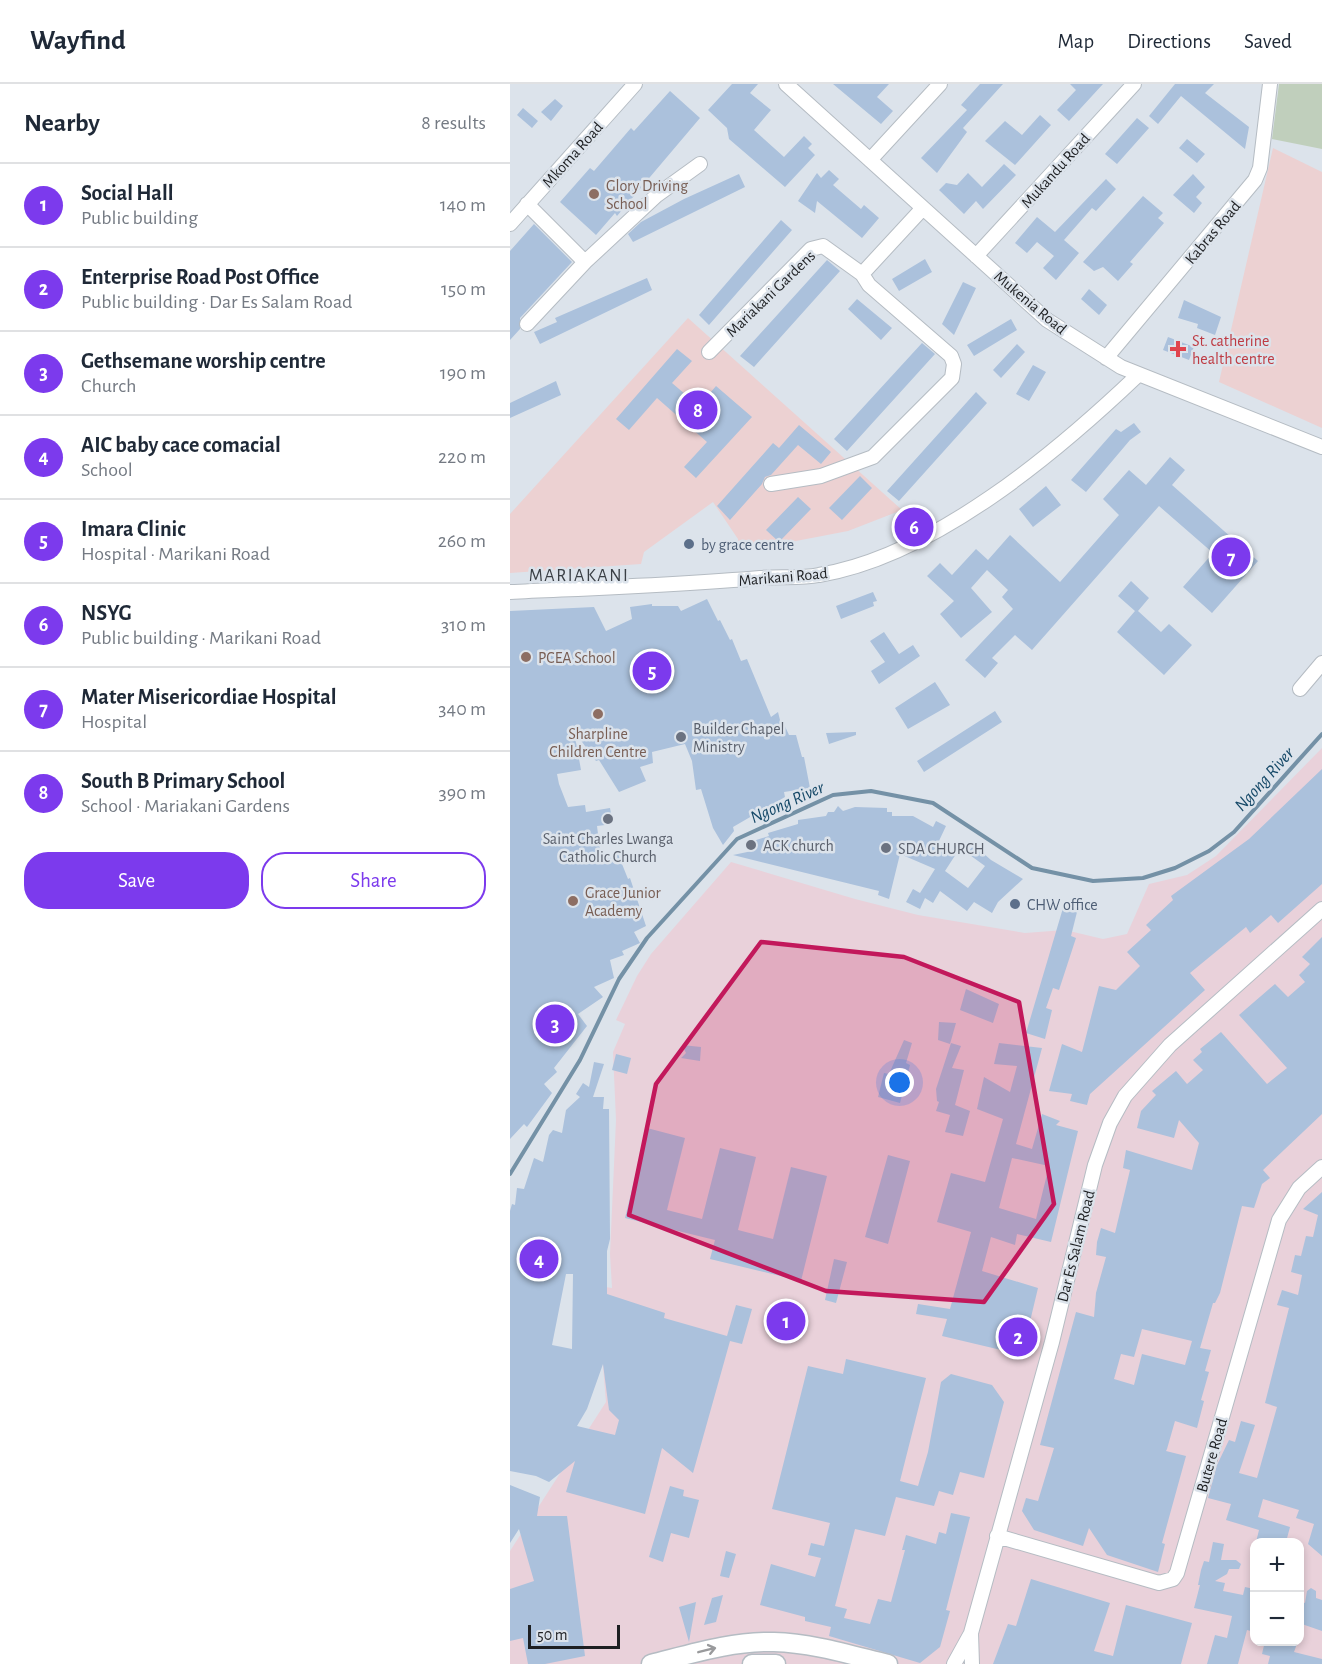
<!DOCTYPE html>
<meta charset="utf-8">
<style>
:root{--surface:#fff;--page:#f2f2f3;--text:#1f2937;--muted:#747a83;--line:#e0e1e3;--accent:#7c3aed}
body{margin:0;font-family:"Alegreya Sans",sans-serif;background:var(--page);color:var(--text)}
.controls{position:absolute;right:18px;bottom:18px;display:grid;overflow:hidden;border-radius:12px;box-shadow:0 3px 9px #0003}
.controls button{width:54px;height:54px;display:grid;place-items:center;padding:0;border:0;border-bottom:2px solid var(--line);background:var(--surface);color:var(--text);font:30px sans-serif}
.scale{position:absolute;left:18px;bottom:15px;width:92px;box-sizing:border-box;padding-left:6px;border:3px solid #1d1f22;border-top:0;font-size:16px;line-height:21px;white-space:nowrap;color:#1d1f22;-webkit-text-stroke:4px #dce3eb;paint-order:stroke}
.you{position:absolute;left:390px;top:999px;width:21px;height:21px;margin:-15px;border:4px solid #fff;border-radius:50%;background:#1a73e8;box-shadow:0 0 0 9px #1a73e833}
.badge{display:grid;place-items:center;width:39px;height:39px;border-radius:50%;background:var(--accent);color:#fff;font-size:20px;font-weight:700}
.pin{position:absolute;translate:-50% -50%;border:3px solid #fff;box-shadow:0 2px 6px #0006}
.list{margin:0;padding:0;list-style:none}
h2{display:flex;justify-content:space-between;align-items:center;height:78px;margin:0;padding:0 24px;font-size:26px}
h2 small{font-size:20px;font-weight:400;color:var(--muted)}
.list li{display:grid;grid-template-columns:39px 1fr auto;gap:18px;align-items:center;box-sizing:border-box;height:84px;padding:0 24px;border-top:2px solid var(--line)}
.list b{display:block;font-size:22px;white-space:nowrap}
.list p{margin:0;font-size:20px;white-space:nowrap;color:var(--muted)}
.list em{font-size:20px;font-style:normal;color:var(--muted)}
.actions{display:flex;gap:12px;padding:18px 24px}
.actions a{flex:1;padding:14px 0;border:2px solid var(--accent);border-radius:24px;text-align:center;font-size:21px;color:var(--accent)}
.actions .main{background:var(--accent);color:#fff}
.map{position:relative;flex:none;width:812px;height:1580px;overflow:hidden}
header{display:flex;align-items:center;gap:36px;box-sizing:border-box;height:84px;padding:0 30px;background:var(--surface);border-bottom:2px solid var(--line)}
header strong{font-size:28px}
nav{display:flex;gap:33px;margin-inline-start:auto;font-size:21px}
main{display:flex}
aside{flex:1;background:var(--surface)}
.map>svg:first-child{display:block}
.industrial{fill:#e9d1da;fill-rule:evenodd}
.education{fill:#ecd1d2}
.green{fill:#c0cfbc}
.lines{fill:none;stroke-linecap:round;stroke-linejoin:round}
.stream{stroke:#7491a6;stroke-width:4}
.building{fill:#abc1dc;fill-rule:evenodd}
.street-casing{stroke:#b5bcc3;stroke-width:16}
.secondary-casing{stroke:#b5bcc3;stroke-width:21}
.street{stroke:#fff;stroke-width:14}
.secondary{stroke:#fff;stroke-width:18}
.oneway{stroke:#999a9c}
.marked{fill:#c2185b;fill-opacity:0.2;stroke:#c2185b;stroke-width:4.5;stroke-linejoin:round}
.education-dot{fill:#8d6e63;stroke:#dce3eb;stroke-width:2}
.health-dot{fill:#e0444e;stroke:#dce3eb;stroke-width:2}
.service-dot{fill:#5c6f8a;stroke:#dce3eb;stroke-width:2}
.worship-dot{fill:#6b7280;stroke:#dce3eb;stroke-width:2}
.labels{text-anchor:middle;stroke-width:5;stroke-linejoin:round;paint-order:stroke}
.street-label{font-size:16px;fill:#1d1f22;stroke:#dce3eb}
.education-label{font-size:16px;fill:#785e54;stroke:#dce3eb;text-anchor:start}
.health-label{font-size:16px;fill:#be3a42;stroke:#dce3eb;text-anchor:start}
.service-label{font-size:16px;fill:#4e5e75;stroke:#dce3eb;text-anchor:start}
.worship-label{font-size:16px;fill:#5b616d;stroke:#dce3eb;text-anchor:start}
.neighbourhood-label{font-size:18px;letter-spacing:1.5px;fill:#3a3f45;stroke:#dce3eb}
.water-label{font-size:18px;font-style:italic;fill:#164968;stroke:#dce3eb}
</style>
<header>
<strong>Wayfind</strong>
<nav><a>Map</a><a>Directions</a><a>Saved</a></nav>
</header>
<main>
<aside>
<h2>Nearby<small>8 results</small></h2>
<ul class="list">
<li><span class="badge">1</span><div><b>Social Hall</b><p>Public building</p></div><em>140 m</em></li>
<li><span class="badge">2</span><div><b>Enterprise Road Post Office</b><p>Public building · Dar Es Salam Road</p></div><em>150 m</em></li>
<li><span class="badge">3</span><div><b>Gethsemane worship centre</b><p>Church</p></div><em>190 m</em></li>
<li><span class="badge">4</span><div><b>AIC baby cace comacial</b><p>School</p></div><em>220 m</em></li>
<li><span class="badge">5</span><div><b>Imara Clinic</b><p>Hospital · Marikani Road</p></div><em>260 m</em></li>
<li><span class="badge">6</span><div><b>NSYG</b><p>Public building · Marikani Road</p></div><em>310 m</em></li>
<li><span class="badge">7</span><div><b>Mater Misericordiae Hospital</b><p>Hospital</p></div><em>340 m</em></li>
<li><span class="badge">8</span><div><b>South B Primary School</b><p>School · Mariakani Gardens</p></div><em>390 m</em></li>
</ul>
<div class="actions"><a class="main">Save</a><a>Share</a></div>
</aside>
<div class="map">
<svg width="812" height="1580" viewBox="0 0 812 1580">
<rect width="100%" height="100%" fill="#dce3eb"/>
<!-- industrial -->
<path class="industrial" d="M812 664V1580H0V1467L96 1318 91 1259 95 1203 102 1204 100 1170 106 1036 103 968 115 940 106 936 127 892 141 870 221 778 345 815 408 831 515 849 555 846 593 855 617 850 639 800 677 791 706 772ZM744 1458H790V1558H744Z"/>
<!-- education -->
<path class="education" d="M763 64 812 88V344L709 298Z
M178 234 392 426 338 447 229 468 228 455 203 418 134 468 131 480 0 489V430Z"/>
<!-- green -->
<path class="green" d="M769 0H812V65L762 55Z"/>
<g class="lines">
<!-- stream -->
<path class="stream" d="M0 1090 70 976 109 895 137 854 227 755 323 711 361 707 423 719 522 784 583 797 633 794 665 784 699 767 724 748 812 650"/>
</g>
<!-- building -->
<path class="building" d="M222 0H248L240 9 261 26 244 46 274 73 294 52 302 60 298 64 305 71 275 103 219 55 217 44 198 26Z
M323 0H379L367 13 383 27 371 40Z
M470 0H493L453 44 457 48 427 89 411 74 457 26 451 21Z
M560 0H593L559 37 547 26 566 6Z
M665 0H704L695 9 739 43 735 65 671 12 648 40 639 32Z
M160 7 190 34 107 132 105 129 86 151 50 118 80 84 84 87 121 44 124 47Z
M45 15 53 22 41 37 31 28Z
M13 24 28 37 22 44 7 31Z
M530 31 541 41 505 81 475 57 495 37 512 51Z
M627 34 639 44 607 80 595 70Z
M677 55 695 70 687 79 669 64Z
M494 80 506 91 473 125 466 117 454 130 429 106 436 99 447 101 458 89 472 103Z
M319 86 329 95 323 101 351 125 354 121 369 134 352 154 307 117 305 129 288 117 307 89 311 94Z
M229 90 235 103 123 158 118 150 131 138 174 115Z
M683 90 695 103 686 113 692 119 684 129 663 111Z
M596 95 606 105 586 127 582 124 554 156 569 169 546 196 533 184 544 172 527 158 517 169 505 159 527 133 545 148Z
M633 112 653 129 648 134 654 139 620 178 623 180 608 197 593 183 584 187 573 178Z
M271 136 282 146 199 241 189 231Z
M24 140 62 178 10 234V245L0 256V167Z
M415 175 422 188 389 207 382 195Z
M317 176 330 187 244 283 230 272Z
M137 194 142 206 30 260 24 248 47 238 45 234Z
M453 198 466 204 444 251 432 240Z
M579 205 597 221 589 231 571 215Z
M347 215 382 244 371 256 338 225Z
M674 216 711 233 705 251 687 244 688 240 668 234Z
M501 235 507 246 464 272 457 261Z
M658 253 684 263 679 276 653 266Z
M412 259 425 270 337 367 324 355Z
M507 260 515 268 491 294 483 286Z
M167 265 182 277 162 299 189 322 206 302 242 333 186 394 174 383 197 358 147 314 119 346 106 335Z
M523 281 536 288 519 317 506 310Z
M46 297 51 311 0 334V319Z
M466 308 477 319 389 417 377 407Z
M624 339 631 348 620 356 576 408 561 396 606 345 611 348Z
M289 341 321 368 311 380 288 361 261 391 255 393 252 400 220 436 207 422 263 359 269 364Z
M660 373 675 386 662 401 748 477 702 529 673 503 703 469 649 422 522 566 505 551 482 574 488 579 475 594 455 576 503 525 492 513 498 506 477 486 461 504 482 528 451 554 430 530 444 517 417 492 430 479 442 491 466 465 478 476 500 451 550 498 609 431 593 415 619 386 636 401Z
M350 392 362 404 332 436 319 424Z
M536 402 551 421 523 443 509 425Z
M288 413 301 425 269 458 256 446Z
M621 497 639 514 628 527 651 548 659 540 682 561 654 591 607 548 625 527 608 512Z
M363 508 367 517 363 518 364 522 331 535 326 522Z
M197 515 208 537 210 536 220 556 222 555 231 577 237 575 261 633 268 628 271 640 273 638 279 651H286L292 673H294L300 704 274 708 275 713 223 743 224 747 213 761 203 744 191 705 186 706 182 677 175 660 142 668 143 679 130 683 136 697 109 708 89 676 86 677 64 647 71 686 47 690 49 700 58 723 75 721 76 728 100 724 103 740 87 742 91 774 108 770 118 795 120 794 136 842 124 848 130 859 112 867 114 871 100 876 104 894 84 903 93 913 68 930 77 942 44 984 47 988 34 1000 42 1009 17 1043 14 1040 0 1055V527L84 523 96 547 122 535 120 523 142 520V522H168L171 527Z
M374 548 389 570 403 561 410 572 369 600 361 587 375 578 360 557Z
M425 598 440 621 398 645 385 624Z
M485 627 492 638 414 688 407 677Z
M346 648V651L319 660 316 649Z
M812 685V800L768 839 761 831 740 849 736 843 680 889 695 906 580 1010 577 1021 560 1017 562 1010 539 1007 552 960 572 968 589 902 606 906 630 882 617 868 641 846 636 841 663 816 661 812 739 755Z
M328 722 333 727 345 723 377 724V728H382V732H403L423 743 426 737 436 742 428 759 446 770 435 787 458 804 475 782 457 769 464 761 481 776 513 795 488 818 482 829 464 818 457 827 430 807 423 819 415 814 410 825 396 818 403 805 410 809 425 785 390 770 379 815 368 811 369 807 223 771 242 767 240 758 259 752 258 749 288 740V736L316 732 318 728H324Z
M553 824 567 828 561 852 566 854 549 906 543 904 536 924 542 926 535 955 516 949Z
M812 853V1030L753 1086 760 1094 752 1100 744 1124 732 1122 710 1209 705 1219H703L690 1264 701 1266 695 1287 699 1288 691 1316 694 1317 687 1344 665 1337 657 1365 656 1367 676 1372 652 1459 655 1460 648 1488 597 1471 579 1444 573 1462 524 1446 512 1427 516 1414 528 1417 544 1364 530 1361 566 1228 584 1233 586 1209 596 1173 586 1171 587 1158 591 1144 605 1149 620 1086 613 1084 616 1066 682 1086 689 1059 669 1036 664 1054 627 1044 631 1027 646 1011 642 1007 666 987 677 1000 693 986 683 976 692 968 690 965 711 948 757 1000 777 984 729 931 765 900 778 913 795 898 789 891 800 880 792 873ZM632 1245 682 1257 675 1281 632 1270 624 1301 604 1295 611 1270 624 1273Z
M456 905 489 920 483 939 450 926Z
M429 938 446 939 440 960 428 956Z
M394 956 402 959 396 979 400 981 390 1019 368 1013 374 989 379 990Z
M441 959 451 962 442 984 454 986 445 1021 460 1027 453 1052 435 1048 440 1031 426 1027 429 1018 427 1017 426 1005Z
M489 959 532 964 506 1060 522 1065 532 1030 550 1037 546 1041 568 1047 541 1158 507 1150 505 1161 481 1153 472 1187 528 1204 512 1271 432 1252 437 1235 406 1230 408 1220 440 1225 461 1148 427 1138 441 1089 475 1098 493 1035 467 1025 474 993 500 1008 507 982 484 980ZM502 1074 539 1082 526 1135 489 1124Z
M172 961 191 963 190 977 171 974 176 969Z
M106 970 121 974 117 990 102 986Z
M84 978 94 980 83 1013H94L93 1025H99L100 1155 97 1167V1210L155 1229 154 1234 217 1252 226 1221 242 1225 232 1260 220 1257 183 1389 152 1364 135 1430 56 1408 65 1377 39 1398 26 1392 0 1387V1127L2 1120 5 1121 7 1104 14 1105 24 1074 33 1078 39 1051 43 1046 52 1049 56 1026 70 1013 66 1010 73 999 79 1003ZM56 1190H63L62 1265 42 1261ZM93 1280 99 1326 109 1336 105 1351 67 1342 77 1325Z
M137 1044 175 1054 157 1126 192 1135 210 1064 246 1073 228 1146 263 1155 281 1083 317 1092 291 1197 200 1175 205 1156 115 1134Z
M378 1071 400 1077 378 1160 355 1153Z
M812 1108V1472L798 1460 804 1440 786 1434 789 1426 753 1415 748 1433 780 1443 776 1458H746L749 1446 716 1436 721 1420 698 1414 707 1381 719 1356 725 1358 731 1337 745 1341 729 1389 747 1394 767 1323 755 1319 779 1224 767 1221 772 1206 788 1211 792 1191 781 1188 785 1171 791 1172 796 1152 803 1153 808 1131 793 1125Z
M324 1175 337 1178 326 1219 315 1216Z
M336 1275 416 1294 390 1397 408 1402 418 1368 431 1298 441 1290 482 1301 494 1318 474 1394 450 1388 443 1411 429 1407 424 1422 386 1413 375 1452 345 1445 325 1522 337 1525 334 1534 360 1540 368 1515 381 1518 395 1466H392L396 1451 426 1460 429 1448 436 1450 441 1429 460 1433 436 1526 440 1527 430 1563 410 1579 319 1552 321 1543 295 1537V1533L250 1521 261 1480 305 1493 311 1474 298 1471 301 1459 314 1462 320 1439 262 1425 298 1282 333 1290Z
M0 1401 30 1413 27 1432H57L75 1572 35 1580H18L13 1554 0 1557V1505L24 1497 9 1445 0 1459Z
M160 1402 174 1406 173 1412 189 1416 179 1454 161 1449 153 1478 139 1473Z
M703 1458 714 1460 711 1476H726L731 1480 729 1485H719L717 1490 705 1497 715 1499 713 1507 733 1511 735 1503 744 1505V1548L737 1546 728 1580H697L705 1551 717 1554 722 1532 684 1524 690 1501H688L691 1486 694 1477 699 1478Z
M216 1467 226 1470 219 1494 210 1492Z
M521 1495 600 1519 584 1567 603 1572 616 1521 682 1539 671 1580H483L498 1540 506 1542Z
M801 1504 806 1507V1514L812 1516V1547L789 1539V1517L795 1519 797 1507Z
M213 1511 206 1538 194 1541 202 1514Z
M186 1518 179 1558 169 1523Z
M755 1557H788L784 1568 812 1575V1580H758L760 1572 752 1570Z"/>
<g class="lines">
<defs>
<path id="street" d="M276 0 537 236 611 283 812 363
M360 76 430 0
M17 120 75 178 147 111 190 80
M0 140 125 0
M466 172 624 0
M17 240 75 178
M199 268 301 165 313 162 352 190
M596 274 745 96 750 84 760 0
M261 400 311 392 363 373 442 294 444 280 441 272 359 201 352 190 413 124
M0 508C83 504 167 501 250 494 270 492 289 495 309 491 424 472 546 369 628 291
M790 605 812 579
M487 1452 649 1499 663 1495 667 1489 769 1136 789 1104 812 1083
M444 1580 460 1551
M462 1580 461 1549 542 1258 585 1081 600 1039 615 1012 660 961 812 825"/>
<path id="secondary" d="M141 1580C181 1570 222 1557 264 1558 302 1559 341 1571 378 1580
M242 1580H266"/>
</defs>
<!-- street casing -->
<use href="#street" class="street-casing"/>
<!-- secondary casing -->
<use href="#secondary" class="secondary-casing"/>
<!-- street -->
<use href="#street" class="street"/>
<!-- secondary -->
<use href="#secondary" class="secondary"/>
</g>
<!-- one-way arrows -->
<defs><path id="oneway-shaft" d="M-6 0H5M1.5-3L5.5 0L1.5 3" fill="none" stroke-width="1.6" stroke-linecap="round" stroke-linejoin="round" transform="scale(1.5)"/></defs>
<use class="oneway" href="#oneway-shaft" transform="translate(197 1566) rotate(-14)"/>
<!-- marked area -->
<path class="marked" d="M251 858 394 873 509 918 544 1120 474 1218 316 1207 119 1131 146 1000Z"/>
<!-- markers -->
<g class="education-dot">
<circle cx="84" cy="110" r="6"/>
<circle cx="16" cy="573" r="6"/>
<circle cx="88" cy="630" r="6"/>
<circle cx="63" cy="817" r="6"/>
</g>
<path class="health-dot" d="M665 256h6v6h6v6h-6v6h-6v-6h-6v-6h6z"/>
<g class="service-dot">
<circle cx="179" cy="460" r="6"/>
<circle cx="505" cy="820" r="6"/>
</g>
<g class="worship-dot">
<circle cx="171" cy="653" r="6"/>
<circle cx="98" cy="735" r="6"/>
<circle cx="241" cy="761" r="6"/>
<circle cx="376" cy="764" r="6"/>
</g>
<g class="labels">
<!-- street labels -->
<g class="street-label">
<text transform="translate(62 70) rotate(-48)" y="6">Mkoma Road</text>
<text transform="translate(545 86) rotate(-48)" y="6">Mukandu Road</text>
<text transform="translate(702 148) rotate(-50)" y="6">Kabras Road</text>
<text transform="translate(260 209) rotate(-44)" y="6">Mariakani Gardens</text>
<text transform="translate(521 218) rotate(40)" y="6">Mukenia Road</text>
<text transform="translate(273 492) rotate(-5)" y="6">Marikani Road</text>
<text transform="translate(565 1162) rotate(-76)" y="6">Dar Es Salam Road</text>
<text transform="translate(701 1371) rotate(-74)" y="6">Butere Road</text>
</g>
<!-- education labels -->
<g class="education-label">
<text x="96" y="107">Glory Driving<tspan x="96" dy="18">School</tspan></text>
<text x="28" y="579">PCEA School</text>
<text x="88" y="655" text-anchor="middle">Sharpline<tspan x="88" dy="18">Children Centre</tspan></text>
<text x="75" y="814">Grace Junior<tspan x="75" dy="18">Academy</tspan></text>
</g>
<!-- health labels -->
<g class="health-label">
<text x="682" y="262">St. catherine<tspan x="682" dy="18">health centre</tspan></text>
</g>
<!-- service labels -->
<g class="service-label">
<text x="191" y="466">by grace centre</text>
<text x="517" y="826">CHW office</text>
</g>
<!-- worship labels -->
<g class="worship-label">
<text x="183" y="650">Builder Chapel<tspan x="183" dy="18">Ministry</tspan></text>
<text x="98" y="760" text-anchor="middle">Saint Charles Lwanga<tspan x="98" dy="18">Catholic Church</tspan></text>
<text x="253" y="767">ACK church</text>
<text x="388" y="770">SDA CHURCH</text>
</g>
<!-- neighbourhood labels -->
<g class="neighbourhood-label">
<text x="69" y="497">MARIAKANI</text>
</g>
<!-- water labels -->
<g class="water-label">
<text transform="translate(754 695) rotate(-48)" y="6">Ngong River</text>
<text transform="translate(277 718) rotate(-24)" y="6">Ngong River</text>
</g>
</g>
</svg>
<div class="controls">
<button>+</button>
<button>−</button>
</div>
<div class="scale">50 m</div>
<div class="you"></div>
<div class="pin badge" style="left:276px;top:1237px">1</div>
<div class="pin badge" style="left:508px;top:1253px">2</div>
<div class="pin badge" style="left:45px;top:940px">3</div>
<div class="pin badge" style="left:29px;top:1175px">4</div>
<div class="pin badge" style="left:142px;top:587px">5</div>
<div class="pin badge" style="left:404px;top:443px">6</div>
<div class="pin badge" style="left:721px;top:473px">7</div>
<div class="pin badge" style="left:188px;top:326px">8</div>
</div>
</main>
